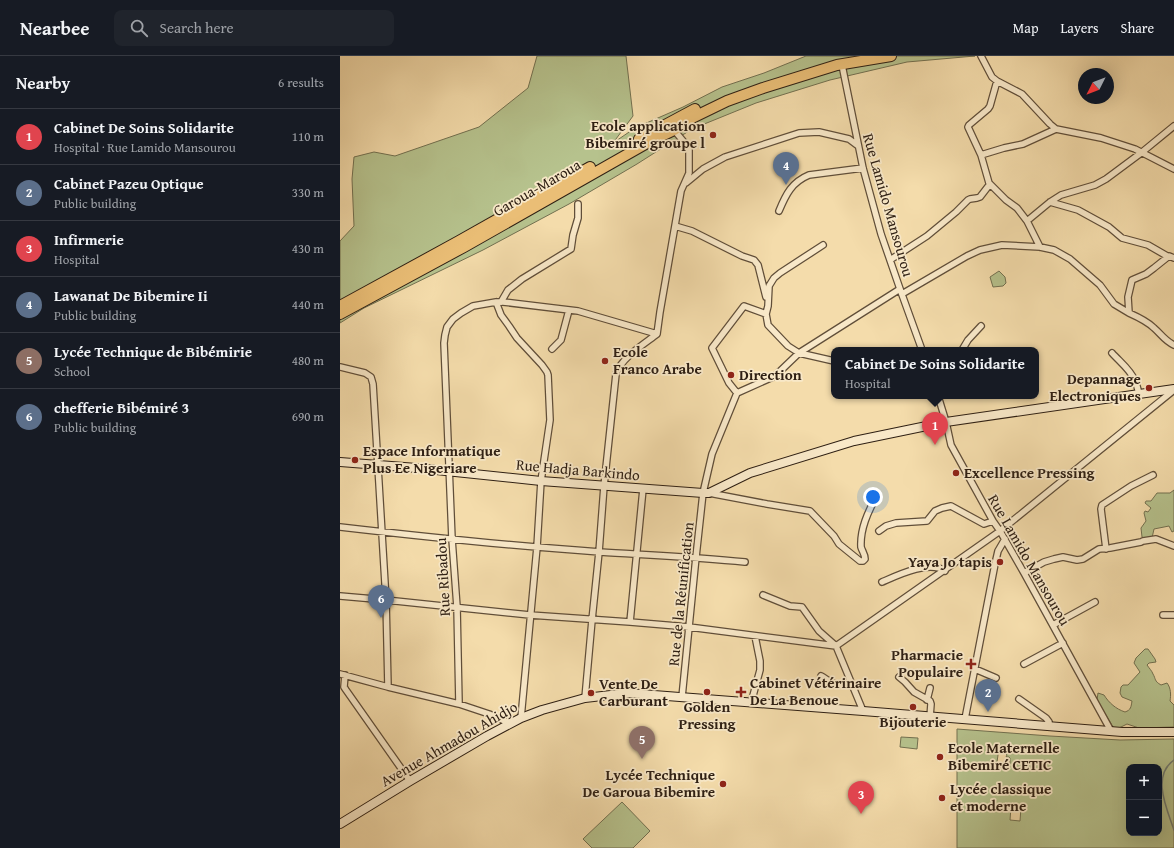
<!DOCTYPE html>
<meta charset="utf-8">
<style>
:root{--surface:#171b24;--page:#20242c;--text:#f1f3f6;--muted:#9ea1a6;--line:#363941;--accent:#8c9099}
body{margin:0;font-family:"Gentium Book Plus",serif;background:var(--page);color:var(--text)}
.controls{position:absolute;right:12px;bottom:12px;display:grid;overflow:hidden;border-radius:8px;box-shadow:0 4px 16px #0002}
.controls button{width:36px;height:36px;display:grid;place-items:center;padding:0;border:0;border-bottom:1px solid var(--line);background:var(--surface);color:var(--text);font:20px sans-serif}
.compass{position:absolute;left:738px;top:12px;width:36px;height:36px;border-radius:50%;background:var(--surface);box-shadow:0 4px 16px #0002;rotate:228deg}
.you{position:absolute;left:533px;top:441px;width:14px;height:14px;margin:-10px;border:3px solid #fff;border-radius:50%;background:#1a73e8;box-shadow:0 0 0 6px #1a73e833}
.badge{display:grid;place-items:center;width:26px;height:26px;border-radius:50%;background:var(--accent);color:#fff;font-size:13px;font-weight:700}
.pin{position:absolute;translate:-50% -33px;filter:drop-shadow(0 1px 2px #0008)}
.pin::after{content:'';position:absolute;top:21px;width:14px;height:12px;background:inherit;clip-path:polygon(0 0,100% 0,50% 100%)}
.popup{position:absolute;left:491px;top:291px;width:208px;height:52px;box-sizing:border-box;display:grid;place-content:center;border-radius:8px;background:var(--surface);filter:drop-shadow(0 1px 3px #0005);font-size:13px;white-space:nowrap;color:var(--muted)}
.popup b{font-size:15px;color:var(--text)}
.popup::after{content:'';position:absolute;left:50%;top:100%;margin-left:-8px;border:8px solid transparent;border-top-color:var(--surface)}
.list{margin:0;padding:0;list-style:none}
h2{display:flex;justify-content:space-between;align-items:center;height:52px;margin:0;padding:0 16px;font-size:17px}
h2 small{font-size:13px;font-weight:400;color:var(--muted)}
.list li{display:grid;grid-template-columns:26px 1fr auto;gap:12px;align-items:center;box-sizing:border-box;height:56px;padding:0 16px;border-top:1px solid var(--line)}
.list b{display:block;font-size:15px;white-space:nowrap}
.list p{margin:0;font-size:13px;white-space:nowrap;color:var(--muted)}
.list em{font-size:13px;font-style:normal;color:var(--muted)}
.icon{flex:none;width:22px;height:22px;fill:none;stroke:currentColor;stroke-width:2;stroke-linecap:round;stroke-linejoin:round}
.map{position:relative;flex:none;width:834px;height:792px;overflow:hidden}
header{display:flex;align-items:center;gap:24px;box-sizing:border-box;height:56px;padding:0 20px;background:var(--surface);border-bottom:1px solid var(--line)}
header strong{font-size:19px}
nav{display:flex;gap:22px;margin-inline-start:auto;font-size:14px}
.search{width:280px;height:36px;background:var(--page);display:flex;align-items:center;gap:10px;box-sizing:border-box;padding:0 14px;border-radius:8px;color:var(--muted);font-size:15px}
main{display:flex}
aside{flex:1;background:var(--surface)}
.map>svg:first-child{display:block}
.green{fill:#b6c28d;stroke:#727050;fill-rule:evenodd}
.lines{fill:none;stroke-linecap:round;stroke-linejoin:round}
.stream{stroke:#717c72;stroke-width:1.5}
.street-casing{stroke:#604e39;stroke-width:8}
.secondary-casing{stroke:#2e1f13;stroke-width:10}
.highway-casing{stroke:#2e1f13;stroke-width:12}
.street{stroke:#f8e8c8;stroke-width:5.5}
.secondary{stroke:#f8e8c8;stroke-width:8}
.highway{stroke:#eabe76;stroke-width:10}
.poi-dot{fill:#8f2418;stroke:#f8e8c8;stroke-width:1.5}
.labels{text-anchor:middle;stroke-width:3.5;stroke-linejoin:round;paint-order:stroke}
.poi-label{font-size:15px;font-weight:bold;fill:#2e1f13;stroke:#f8e8c8;text-anchor:start}
.street-label{font-size:15px;fill:#2e1f13;stroke:#f8e8c8}
</style>
<header>
<strong>Nearbee</strong>
<div class="search"><svg class="icon" aria-label="search" viewBox="0 0 24 24"><circle cx="10" cy="10" r="6"/><path d="M15 15l6 6"/></svg>Search here</div>
<nav><a>Map</a><a>Layers</a><a>Share</a></nav>
</header>
<main>
<aside>
<h2>Nearby<small>6 results</small></h2>
<ul class="list">
<li><span class="badge" style="background:#e0444e">1</span><div><b>Cabinet De Soins Solidarite</b><p>Hospital · Rue Lamido Mansourou</p></div><em>110 m</em></li>
<li><span class="badge" style="background:#5c6f8a">2</span><div><b>Cabinet Pazeu Optique</b><p>Public building</p></div><em>330 m</em></li>
<li><span class="badge" style="background:#e0444e">3</span><div><b>Infirmerie</b><p>Hospital</p></div><em>430 m</em></li>
<li><span class="badge" style="background:#5c6f8a">4</span><div><b>Lawanat De Bibemire Ii</b><p>Public building</p></div><em>440 m</em></li>
<li><span class="badge" style="background:#8d6e63">5</span><div><b>Lycée Technique de Bibémirie</b><p>School</p></div><em>480 m</em></li>
<li><span class="badge" style="background:#5c6f8a">6</span><div><b>chefferie Bibémiré 3</b><p>Public building</p></div><em>690 m</em></li>
</ul>
</aside>
<div class="map">
<svg width="834" height="792" viewBox="0 0 834 792">
<rect width="100%" height="100%" fill="#f4dcab"/>
<filter id="stains"><feTurbulence type="fractalNoise" baseFrequency=".005" numOctaves="4"/><feColorMatrix values="0 0 0 0 .2 0 0 0 0 .09 0 0 0 0 .02 0 0 0 .5 -.17"/></filter>
<radialGradient id="worn" r=".72"><stop offset=".6" stop-color="#630" stop-opacity="0"/><stop offset="1" stop-color="#630" stop-opacity=".3"/></radialGradient>
<!-- green -->
<path class="green" d="M197 0H286L293 60 273 87 295 72 343 51 382 31 424 17 466 0H635L567 6 490 24 416 47 352 73 297 108 229 148 143 194 24 252 0 267V185L14 170 12 123 14 101 34 96 55 100 139 71 188 32Z
M659 215 665 221 666 227 663 230 653 231 650 221Z
M834 434V475L832 476 829 470 814 473 812 482 807 484 802 481 801 472 806 465 804 457 805 455 808 456 811 452 805 447 806 445H811L817 437H830Z
M805 593H808L815 603 816 606 809 607 807 609C809 612 812 615 813 618 816 623 814 625 821 629L827 627C831 632 831 639 830 645L834 649V671L799 672 787 668 777 673 773 671 757 644 758 637 764 639C769 647 776 653 785 656 791 654 791 651 792 645L782 641 780 637 781 631 783 629H788L800 616 794 607 796 602Z
M617 673 710 680 780 684 834 683V792H617ZM659 696H664L667 699 666 701H669L670 702V708H666V711L662 710 659 713 657 711V708L659 707 657 706 658 699ZM789 711H819V777H789ZM671 751H681L680 765 670 764Z
M561 681 578 682 577 693 560 691Z
M282 746 310 775 293 792H252L243 783Z"/>
<g class="lines">
<!-- stream -->
<path class="stream" d="M834 704C811 720 827 753 834 774"/>
<defs>
<path id="street" d="M641 0 652 21 657 25 682 38 710 68 716 73 761 82 795 93 834 113
M502 9 523 112 541 178 560 233 582 294
M657 25 650 50 648 53 629 69 628 71 641 99 649 127 666 144 677 152 687 165 700 191
M641 99 664 92 683 88 716 73
M346 127 363 113 385 101 459 77 479 76 509 83 517 89
M710 146 738 154 769 171 782 182 808 189 827 200
M439 155C446 138 452 126 469 119L523 112
M687 165 710 146 721 139 755 129 766 123 801 97 834 70
M335 170 352 175 402 200 414 204 418 209 426 241
M483 189 440 217 434 222 429 230 428 250 426 258 428 269 448 290 459 297 494 305
M834 202 829 200 814 212 806 218 792 224 788 241 789 257C798 261 807 265 814 272 821 278 825 285 834 289
M550 204 587 180 616 156 628 144 630 143 637 142 640 141 650 128
M562 238 627 200 640 194 662 189 700 191 714 194 730 203 760 229 774 248 789 257
M156 246 161 259 169 270 177 282 202 309 207 316 208 319 210 364 201 425 197 491 181 662
M161 246 168 234 182 223 231 193 233 179 238 162V148
M212 293 221 284 229 254
M622 294 628 284 641 270
M772 297C780 306 791 314 795 325 797 329 798 334 799 338
M0 311 25 317 31 321 33 328 46 544 48 631
M397 337 389 327 372 292 404 250 426 258
M598 340 606 366 611 389 653 465 660 475 684 517 771 675
M369 437 427 448 470 455 494 480 499 488 520 505H523L525 503C525 498 522 495 521 491 520 473 528 456 536 441
M0 471C86 481 173 490 260 496 308 499 357 501 405 506
M539 475 546 470 556 467 587 465 595 455 602 452 611 450 644 468 653 465
M803 485 816 483 834 490
M766 493 761 453 762 449 791 430 813 419
M684 517 704 506 714 503 723 501 737 504 743 503 759 493 770 492 801 486
M542 526C558 519 589 504 605 515
M423 539 450 550 462 551 479 575 496 590 523 655
M0 540 46 544 190 559 290 566 349 571 496 590 660 475 834 334
M823 559H834
M290 566 303 433
M713 569 755 546
M684 608 723 587
M635 613 656 622
M0 618 48 631 119 648 149 658 169 667
M5 619 4 631 6 634 70 725
M481 620C493 627 497 632 511 627
M559 621 565 626 574 636 590 645 591 648 590 661
M342 641 356 501 363 437 372 398 397 337 435 320 459 297 560 233
M245 642 252 564 259 496 264 430 276 318C281 302 304 288 317 278L320 256 341 135 349 117V92L334 74
M679 643 706 662 709 666V670
M587 644 590 632
M411 647 420 614V605L415 580
M119 648 117 551 112 483 104 287 105 279 107 271 113 263 121 257 133 250 156 246H163L238 255 317 278
M625 663 655 508 658 495 665 483"/>
<path id="secondary" d="M0 406 77 412 201 425 363 437H369L410 417 514 385 606 366 834 333
M0 768 70 725 147 680 181 662 202 654 245 642 288 637 523 655 782 676H834"/>
<path id="highway" d="M299 83 355 53
M0 250 119 185 250 111
M0 258 124 191 309 86 334 74 352 62 387 45 423 32 497 9 551 0"/>
</defs>
<!-- street casing -->
<use href="#street" class="street-casing"/>
<!-- secondary casing -->
<use href="#secondary" class="secondary-casing"/>
<!-- highway casing -->
<use href="#highway" class="highway-casing"/>
<!-- street -->
<use href="#street" class="street"/>
<!-- secondary -->
<use href="#secondary" class="secondary"/>
<!-- highway -->
<use href="#highway" class="highway"/>
</g>
<!-- markers -->
<g class="poi-dot">
<circle cx="373" cy="79" r="4"/>
<circle cx="265" cy="305" r="4"/>
<circle cx="391" cy="319" r="4"/>
<circle cx="809" cy="332" r="4"/>
<circle cx="15" cy="404" r="4"/>
<circle cx="616" cy="417" r="4"/>
<circle cx="660" cy="506" r="4"/>
<path d="M629 602h4v4h4v4h-4v4h-4v-4h-4v-4h4z"/>
<circle cx="367" cy="636" r="4"/>
<path d="M399 630h4v4h4v4h-4v4h-4v-4h-4v-4h4z"/>
<circle cx="251" cy="637" r="4"/>
<circle cx="573" cy="651" r="4"/>
<circle cx="600" cy="701" r="4"/>
<circle cx="383" cy="728" r="4"/>
<circle cx="602" cy="742" r="4"/>
</g>
<g class="labels">
<!-- poi labels -->
<g class="poi-label">
<text x="365" y="75" text-anchor="end">Ecole application<tspan x="365" dy="17">Bibemiré groupe l</tspan></text>
<text x="273" y="301">Ecole<tspan x="273" dy="17">Franco Arabe</tspan></text>
<text x="399" y="324">Direction</text>
<text x="801" y="328" text-anchor="end">Depannage<tspan x="801" dy="17">Electroniques</tspan></text>
<text x="23" y="400">Espace Informatique<tspan x="23" dy="17">Plus Ee Nigeriare</tspan></text>
<text x="624" y="422">Excellence Pressing</text>
<text x="652" y="511" text-anchor="end">Yaya Jo tapis</text>
<text x="623" y="604" text-anchor="end">Pharmacie<tspan x="623" dy="17">Populaire</tspan></text>
<text x="410" y="632">Cabinet Vétérinaire<tspan x="410" dy="17">De La Benoue</tspan></text>
<text x="259" y="633">Vente De<tspan x="259" dy="17">Carburant</tspan></text>
<text x="367" y="656" text-anchor="middle">Golden<tspan x="367" dy="17">Pressing</tspan></text>
<text x="573" y="671" text-anchor="middle">Bijouterie</text>
<text x="608" y="697">Ecole Maternelle<tspan x="608" dy="17">Bibemiré CETIC</tspan></text>
<text x="375" y="724" text-anchor="end">Lycée Technique<tspan x="375" dy="17">De Garoua Bibemire</tspan></text>
<text x="610" y="738">Lycée classique<tspan x="610" dy="17">et moderne</tspan></text>
</g>
<!-- street labels -->
<g class="street-label">
<text transform="translate(197 132) rotate(-30)" y="5">Garoua-Maroua</text>
<text transform="translate(548 149) rotate(74)" y="5">Rue Lamido Mansourou</text>
<text transform="translate(238 414) rotate(5)" y="5">Rue Hadja Barkindo</text>
<text transform="translate(689 504) rotate(60)" y="5">Rue Lamido Mansourou</text>
<text transform="translate(103 521) rotate(-93)" y="5">Rue Ribadou</text>
<text transform="translate(341 538) rotate(-84)" y="5">Rue de la Réunification</text>
<text transform="translate(109 688) rotate(-30)" y="5">Avenue Ahmadou Ahidjo</text>
</g>
</g>
<rect width="100%" height="100%" filter="url(#stains)"/>
<rect width="100%" height="100%" fill="url(#worn)"/>
</svg>
<div class="controls">
<button>+</button>
<button>−</button>
</div>
<svg class="compass" viewBox="-18 -18 36 36"><path d="M0-13l5 13h-10z" fill="#e53935"/><path d="M0 13l5-13h-10z" fill="#9ea1a6"/></svg>
<div class="you"></div>
<div class="pin badge" style="left:595px;top:389px;background:#e0444e">1</div>
<div class="popup"><b>Cabinet De Soins Solidarite</b>Hospital</div>
<div class="pin badge" style="left:648px;top:656px;background:#5c6f8a">2</div>
<div class="pin badge" style="left:521px;top:758px;background:#e0444e">3</div>
<div class="pin badge" style="left:446px;top:129px;background:#5c6f8a">4</div>
<div class="pin badge" style="left:302px;top:703px;background:#8d6e63">5</div>
<div class="pin badge" style="left:41px;top:562px;background:#5c6f8a">6</div>
</div>
</main>
